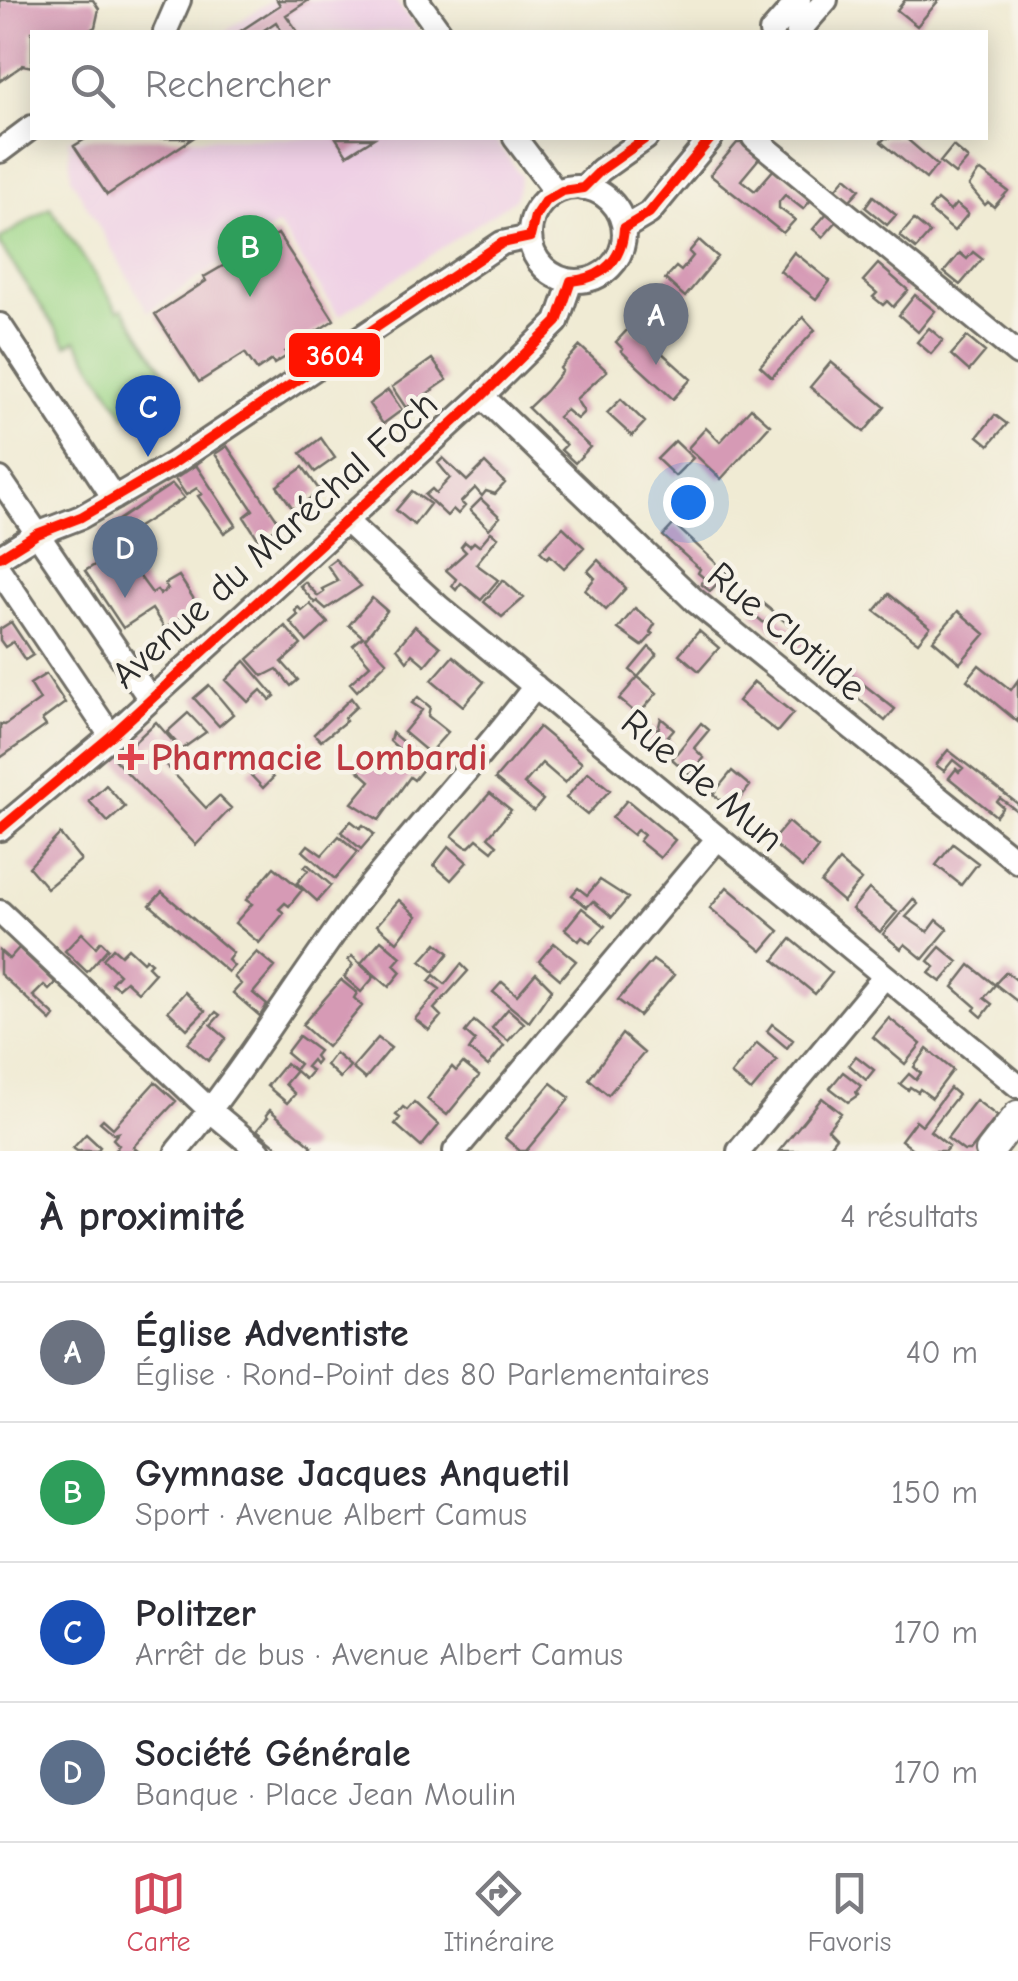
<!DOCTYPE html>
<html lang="fr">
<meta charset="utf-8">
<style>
:root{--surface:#fff;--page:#f7f7f7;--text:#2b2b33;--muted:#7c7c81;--line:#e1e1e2;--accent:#d1495b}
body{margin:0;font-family:"Comic Neue",sans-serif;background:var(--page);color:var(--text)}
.you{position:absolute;left:688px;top:502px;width:35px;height:35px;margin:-25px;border:8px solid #fff;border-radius:50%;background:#1a73e8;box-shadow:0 0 0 15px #1a73e833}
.badge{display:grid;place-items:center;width:65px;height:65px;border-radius:50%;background:var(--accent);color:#fff;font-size:32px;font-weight:700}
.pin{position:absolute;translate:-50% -82px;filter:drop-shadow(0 2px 5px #0008)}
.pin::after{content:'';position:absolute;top:52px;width:35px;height:30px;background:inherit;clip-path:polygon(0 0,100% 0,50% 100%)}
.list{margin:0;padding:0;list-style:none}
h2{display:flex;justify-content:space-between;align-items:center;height:130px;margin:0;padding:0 40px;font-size:42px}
h2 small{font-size:32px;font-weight:400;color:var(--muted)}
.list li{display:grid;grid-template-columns:65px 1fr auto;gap:30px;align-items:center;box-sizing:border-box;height:140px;padding:0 40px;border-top:2px solid var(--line)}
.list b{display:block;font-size:38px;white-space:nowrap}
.list p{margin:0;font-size:32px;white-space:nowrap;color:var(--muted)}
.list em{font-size:32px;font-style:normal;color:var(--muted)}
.icon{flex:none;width:55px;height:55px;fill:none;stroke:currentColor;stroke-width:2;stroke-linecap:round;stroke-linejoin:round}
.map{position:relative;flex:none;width:1018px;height:1151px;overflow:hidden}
.search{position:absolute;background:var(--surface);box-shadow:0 5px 25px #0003;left:30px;right:30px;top:30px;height:110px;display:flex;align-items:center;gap:25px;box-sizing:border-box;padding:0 35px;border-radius:0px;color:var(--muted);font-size:38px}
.sheet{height:690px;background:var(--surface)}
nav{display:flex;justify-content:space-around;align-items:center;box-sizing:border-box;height:140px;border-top:2px solid var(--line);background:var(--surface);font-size:28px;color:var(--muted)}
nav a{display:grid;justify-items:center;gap:5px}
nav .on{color:var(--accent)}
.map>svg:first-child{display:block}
.built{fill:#efd0e5}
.green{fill:#9fd789;stroke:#65815a;stroke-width:2.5}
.building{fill:#d69ab5}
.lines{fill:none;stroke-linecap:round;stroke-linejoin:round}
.minor-casing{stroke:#706e66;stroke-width:28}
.major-casing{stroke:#706e66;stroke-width:32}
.minor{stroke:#fff;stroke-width:22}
.major{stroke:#fff;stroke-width:28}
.bus-1-casing{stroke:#f7f3e8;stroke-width:18}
.bus-1{stroke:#ff1400;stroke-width:10}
.health-dot{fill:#e0444e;stroke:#f7f3e8;stroke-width:4}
.labels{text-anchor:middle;stroke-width:9;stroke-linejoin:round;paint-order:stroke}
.street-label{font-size:38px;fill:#2b2b2b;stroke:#f7f3e8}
.health-label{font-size:38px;font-weight:bold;fill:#be3a42;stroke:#f7f3e8;text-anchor:start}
.line-badge{stroke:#f7f3e8;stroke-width:4}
.badge-label{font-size:28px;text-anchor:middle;font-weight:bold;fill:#fff}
</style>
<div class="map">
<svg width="1018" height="1151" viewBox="0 0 1018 1151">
<rect width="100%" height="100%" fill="#f7f3e8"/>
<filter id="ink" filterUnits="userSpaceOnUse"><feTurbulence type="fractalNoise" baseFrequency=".01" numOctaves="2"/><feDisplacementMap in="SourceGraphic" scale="20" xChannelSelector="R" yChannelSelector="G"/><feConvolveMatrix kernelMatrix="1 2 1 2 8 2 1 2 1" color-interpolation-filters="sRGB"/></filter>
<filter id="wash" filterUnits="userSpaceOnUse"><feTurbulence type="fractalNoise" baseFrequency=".0048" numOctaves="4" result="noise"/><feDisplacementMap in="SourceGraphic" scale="40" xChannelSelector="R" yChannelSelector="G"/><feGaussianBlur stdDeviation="2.25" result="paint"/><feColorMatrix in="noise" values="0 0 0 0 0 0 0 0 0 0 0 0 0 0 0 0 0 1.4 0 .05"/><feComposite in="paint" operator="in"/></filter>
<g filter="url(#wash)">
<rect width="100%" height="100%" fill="#f0ebd4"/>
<!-- built -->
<path class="built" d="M272 0H395L420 32H224Z
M68 138H494L521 176 515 199 339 316 278 225 148 312 71 178Z"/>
<!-- green -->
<path class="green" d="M50 207 118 310 123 308 174 386 126 417 76 340 67 345 0 245V239Z"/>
<g id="blocks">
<!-- building -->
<path class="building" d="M0 0H93L99 9 95 27 86 32H32V67L23 65 0 81Z
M277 0H309L286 15 298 32H282L276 22 261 32H239L280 5Z
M905 0H939L917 26 897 10Z
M87 138H193L107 195 74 146Z
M336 138H374L347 155Z
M885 138H910L908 140 937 165 926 179 881 142Z
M737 143H744L761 156 741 180 755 191 775 168 812 199 803 209 785 195 779 202V208L795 220 783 233 710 175Z
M953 146 968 159 955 174 940 162Z
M981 171 1008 191 994 207 988 202 985 205 969 186 978 172Z
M846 177 860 189 849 201 835 190Z
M873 196 896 215 887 225 865 207Z
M937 200 950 211 956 204 968 214 954 231 929 210Z
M828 212 838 220 823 237 813 229Z
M914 220 930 233 916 249 900 236Z
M278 234 334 320 285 352 287 356 274 364 272 360 257 370 245 353 199 382 155 314 206 281 204 277Z
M699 240 718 257 685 297 665 279 676 267 681 271 693 256 689 252Z
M794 252 830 281 816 299 780 271Z
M973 252 982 259 960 285 944 272 960 253 967 259Z
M878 264 908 290 893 307 887 301 883 305 873 297 877 293 863 281Z
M915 295 935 311 918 332 899 315Z
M803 317 815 330 772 377 760 366Z
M629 328 637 334 639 332 691 379 673 399 621 351 623 349 616 342Z
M929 328 943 340 931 354 917 342Z
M967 337 985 352 969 371 951 355Z
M580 346 607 371 576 399 584 412 577 419 566 410 558 417 590 447 575 463 561 450 566 445 528 408 546 391 562 371 560 368Z
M432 359 447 380 406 408 392 387Z
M831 362 885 407 864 432 810 387Z
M388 390 402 410 383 424 369 404Z
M621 399 645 422 632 436 607 413Z
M751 408 770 425 721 479 688 448 706 428 720 442Z
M995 415 1007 424 989 445 978 436Z
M321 438 335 458 315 472 301 453Z
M675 441 693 458 675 476 657 459Z
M227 446 281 525 259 540 244 517 253 510 215 454Z
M443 458 467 481 485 463 505 483 495 494 486 491 482 496 475 488 461 502 465 506 458 514 453 509 447 516 425 495 432 489 436 493 450 478 438 463Z
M196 465 236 525 224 533 198 496 202 494 197 488 186 495 175 479Z
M303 467 320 491 294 510 277 486Z
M172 484 184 498 130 532 140 547 120 561 129 574 135 570 152 593 157 590 160 594 168 589 165 584 179 576 197 604 165 629 152 609 123 628 85 571 114 553 100 532Z
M412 491 430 504 414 525 396 510Z
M481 499 500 517 489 529 470 510Z
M674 524 727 573 710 591 701 584 705 579 698 573 700 569 663 536Z
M563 527 584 547 564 568 550 555 547 558 540 551Z
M491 532 498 537 476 564 498 580 481 600 461 583 456 590 452 586 456 579 446 570 466 552 461 547 465 542 470 546 474 542 479 546Z
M335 559 361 586 326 609 317 601 315 603 300 586 305 582 318 596 324 592 322 589 338 581 327 565Z
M598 560 626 588 606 610 585 590 595 578 588 571Z
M503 580 524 598 502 617 484 602Z
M889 594 930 627 918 642 875 611Z
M372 598 387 611 365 639 387 662 357 691 350 683 370 665 353 645 363 637 349 625Z
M761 602 809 641 799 652 752 613Z
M310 604 328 623 307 642 290 622 298 615 295 611 298 607 302 611Z
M635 608 655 624 650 632 653 634 642 646 618 629Z
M958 611 985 634 960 663 933 640Z
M11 622 33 655 25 660 13 642 5 647 0 640V629Z
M285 626 301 645 282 662 298 680 291 686 277 669 263 676 248 659Z
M415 626 440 647 425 665 412 654 407 661 397 648Z
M699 631 719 648 699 671 679 654Z
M649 647 657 654 638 677 630 670Z
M453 656 484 682 463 706 432 680Z
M245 661 275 696 270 700 261 690 248 702 226 680Z
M979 665 1011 690 1018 680V722L967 680Z
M848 672 895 709 885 721 840 683Z
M46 674 65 703 42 720 46 726 0 758V724L5 725 40 700 30 684Z
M638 677 657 693 638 715 619 699Z
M754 682 793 713 777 732 738 701Z
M209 685 233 714 219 726 194 698Z
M418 697 430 707 428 716 448 732 429 753 404 732 422 710 412 703Z
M351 698 357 706 344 718 346 721 321 741 314 734Z
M188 713 206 732 182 749 167 732Z
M661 718 674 729 667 737 673 743 663 754 642 737 652 725 658 730Z
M156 722 191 762 180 768 156 743 150 748 206 808 219 796 231 808 196 845 115 760Z
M701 723 709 730 694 748 704 758 690 775 672 759Z
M539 727 582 763 565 783 542 763 524 784 543 800 534 811 495 779Z
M392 733 428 763 414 780 410 777 379 820 352 803 370 781 353 766 362 756 382 772 400 750 390 741Z
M948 750 1018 804V812L1000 798 997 802 1003 807 996 816 949 778 956 769 959 772 963 768 953 760 944 771 936 765Z
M259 763 273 778 263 788 248 772Z
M732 771 750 786 731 809 713 794Z
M588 772 610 790 587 815 566 798Z
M106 785 125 807 108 822 89 801Z
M490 793 511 810 488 837 497 845 492 851 477 839 469 847 465 846 452 836Z
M627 800 675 840 660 858 639 841 644 835 637 830 633 835 612 818Z
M351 821 360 828 363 825 374 834 361 849 341 832Z
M788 822 818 848 802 868 771 842Z
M60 834 81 860 47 888 29 867Z
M339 836 358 852 335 879 303 851 308 845 322 855Z
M953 844 978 863 961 885 936 865Z
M449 846 467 862 451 880 434 865Z
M839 861 861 880 843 902 821 883Z
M307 864 331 885 317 901 297 883 308 870 304 867Z
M274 867 302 890 289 906 285 903 279 909 284 913 259 943 235 923 252 904 246 900Z
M600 880 628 898 612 917 593 901 587 907 572 895 578 888 587 895Z
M727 887 779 931 762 951 710 908Z
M869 889 897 912 880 932 852 909Z
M162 892 233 953 228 960 234 966 228 972 150 905Z
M913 899 918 904 906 917 928 932 937 920 948 929 923 959 905 944 901 949 883 934Z
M399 900 417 916 397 942 377 925Z
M582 908 605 926 590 943 582 937 579 941 565 929Z
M82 933 96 947 101 941 108 948 87 972 65 951Z
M791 939 832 973 815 994 774 960Z
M381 940 401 957 394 965 401 972 389 987 361 963Z
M437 943 449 953 434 972 421 961Z
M554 943 576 961 560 979 539 961Z
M940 947 958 962 941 982 929 973 935 967 928 961Z
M19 948 56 983 49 990 44 985 33 996 55 1016 51 1021 0 974V951L9 959Z
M113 948 121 955 128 948 143 962 146 959 151 963 148 966 155 973 138 992 126 981 118 988 111 983 119 974 103 959Z
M257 952 275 967 253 993 267 1005 260 1016 233 993 241 984 234 977Z
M352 956 374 977 361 992 344 977 353 965 348 960Z
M653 960 674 975 639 1016 618 1000Z
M461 964 468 971 434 1009 441 1016 429 1030 415 1019 440 989 429 981 434 975 445 984Z
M970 965 995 985 984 998 992 1004 982 1017 974 1010 976 1007 953 987Z
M1006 972 1018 981V1002L995 984Z
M536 973 552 989 529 1022 493 992 502 982 517 995Z
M341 980 357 993 354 998 362 1006 327 1047 302 1025Z
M185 992 205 1011 187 1029 168 1011Z
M508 1009 524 1023 508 1041 492 1028Z
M216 1012 220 1015 211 1025 226 1038 208 1061 188 1043Z
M889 1018 921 1044 905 1064 873 1037Z
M474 1021 504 1046 488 1066 469 1050 475 1041 465 1032Z
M772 1024 793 1040 787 1048 767 1031Z
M622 1034 644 1053 608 1095 589 1079Z
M299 1036 319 1051 315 1056 318 1060 315 1064 312 1060 306 1067 312 1071 305 1079 296 1071 285 1084 295 1094 287 1103 267 1086 286 1063 294 1070 299 1064 286 1053Z
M378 1038 391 1048 365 1079 352 1068Z
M757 1043 777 1060 751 1091 731 1074Z
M927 1049 953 1070 932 1098 920 1089 918 1092 910 1087 908 1090 900 1084 909 1074 916 1080 921 1073 914 1067Z
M335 1053 350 1066 340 1078 326 1065Z
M856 1056 874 1070 866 1080 849 1065Z
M463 1063 479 1076 447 1115 427 1099 452 1067 456 1071Z
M843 1072 861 1086 856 1092 858 1095 848 1102 830 1088Z
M155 1082 176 1101 133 1147 138 1151H114L119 1145 113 1139 118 1133 114 1134 100 1122 103 1119 113 1128Z
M551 1083 570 1098 526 1151H520L505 1138Z
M950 1088 958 1095 930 1131 949 1146 945 1151H915L901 1140 916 1120 922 1125Z
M822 1098 841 1113 828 1129 836 1137 827 1149 829 1151H779Z
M976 1100 997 1116 970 1151H964L947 1138Z
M414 1102 439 1125 421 1147 395 1124 400 1118 396 1115 403 1107 407 1110Z
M270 1110 312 1146 308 1151H282L257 1130 268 1117 266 1115Z
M86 1134 100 1147 97 1151H77L73 1148Z"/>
</g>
</g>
<g filter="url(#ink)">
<use href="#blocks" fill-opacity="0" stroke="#706e66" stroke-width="2.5"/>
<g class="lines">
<defs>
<path id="minor" d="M417 0 440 32
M165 32 179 0
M771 32 799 0
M798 32 826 0
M515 138 556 192
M754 138 1018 354
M0 151 32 127
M530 234a47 47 0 1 1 94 0a47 47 0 1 1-94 0Z
M583 188 601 170 646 138
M624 228 649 213 711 138
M0 325 114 498
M482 396 695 601 1018 862
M0 479 150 699
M347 522 439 607 1018 1086
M0 557 37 534 81 517 174 463 502 243 530 237
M0 571 111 736
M0 829 111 736 482 396 557 322 571 281
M0 912 211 1111 259 1151
M177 1151C244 1072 297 981 360 898 417 826 480 759 535 686
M455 1151 718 838
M739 1151 885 976"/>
<path id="major" d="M990 1151 1018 1115"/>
</defs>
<!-- minor casing -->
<use href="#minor" class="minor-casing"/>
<!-- major casing -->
<use href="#major" class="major-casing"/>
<!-- minor -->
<use href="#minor" class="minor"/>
<!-- major -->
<use href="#major" class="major"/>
<defs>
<path id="bus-1" d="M0 557 37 534 81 517 174 463 502 243 530 237 535 216 545 201 562 191 583 188 601 170 646 138
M0 829 111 736 482 396 557 322 571 281C603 278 622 261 624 228L649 213 711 138"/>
</defs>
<!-- bus-1 casing -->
<use href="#bus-1" class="bus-1-casing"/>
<!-- bus-1 -->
<use href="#bus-1" class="bus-1"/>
</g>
</g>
<!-- markers -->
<path class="health-dot" d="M126 742h10v10h10v10h-10v10h-10v-10h-10v-10h10z"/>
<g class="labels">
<!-- street labels -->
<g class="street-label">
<text transform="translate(274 539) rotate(-42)" y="13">Avenue du Maréchal Foch</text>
<text transform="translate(787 631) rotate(40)" y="13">Rue Clotilde</text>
<text transform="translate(703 780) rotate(40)" y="13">Rue de Mun</text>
</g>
<!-- health labels -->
<g class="health-label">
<text x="151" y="770">Pharmacie Lombardi</text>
</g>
</g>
<rect class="line-badge" x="287" y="331" width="95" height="48" rx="10" fill="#ff1400"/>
<g class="badge-label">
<text x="335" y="365">3604</text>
</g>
</svg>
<div class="you"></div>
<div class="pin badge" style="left:656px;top:365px;background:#6b7280">A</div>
<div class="pin badge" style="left:250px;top:297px;background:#2e9e5b">B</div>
<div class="pin badge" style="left:148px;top:457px;background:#1a4fb4">C</div>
<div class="pin badge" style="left:125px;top:598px;background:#5c6f8a">D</div>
<div class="search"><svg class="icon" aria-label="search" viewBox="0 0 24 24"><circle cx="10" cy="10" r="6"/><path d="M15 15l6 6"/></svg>Rechercher</div>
</div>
<section class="sheet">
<h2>À proximité<small>4 résultats</small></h2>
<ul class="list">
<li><span class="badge" style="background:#6b7280">A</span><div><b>Église Adventiste</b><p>Église · Rond-Point des 80 Parlementaires</p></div><em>40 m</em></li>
<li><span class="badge" style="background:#2e9e5b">B</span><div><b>Gymnase Jacques Anquetil</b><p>Sport · Avenue Albert Camus</p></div><em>150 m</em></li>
<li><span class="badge" style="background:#1a4fb4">C</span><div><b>Politzer</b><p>Arrêt de bus · Avenue Albert Camus</p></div><em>170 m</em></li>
<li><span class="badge" style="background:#5c6f8a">D</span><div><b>Société Générale</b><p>Banque · Place Jean Moulin</p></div><em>170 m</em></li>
</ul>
</section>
<nav>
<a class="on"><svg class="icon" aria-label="map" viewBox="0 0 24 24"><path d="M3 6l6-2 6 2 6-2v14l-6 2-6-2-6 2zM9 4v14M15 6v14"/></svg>Carte</a>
<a><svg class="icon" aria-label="directions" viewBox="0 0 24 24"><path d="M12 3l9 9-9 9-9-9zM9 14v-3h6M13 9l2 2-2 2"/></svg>Itinéraire</a>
<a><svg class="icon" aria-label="saved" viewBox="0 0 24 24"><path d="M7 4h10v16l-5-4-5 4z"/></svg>Favoris</a>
</nav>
